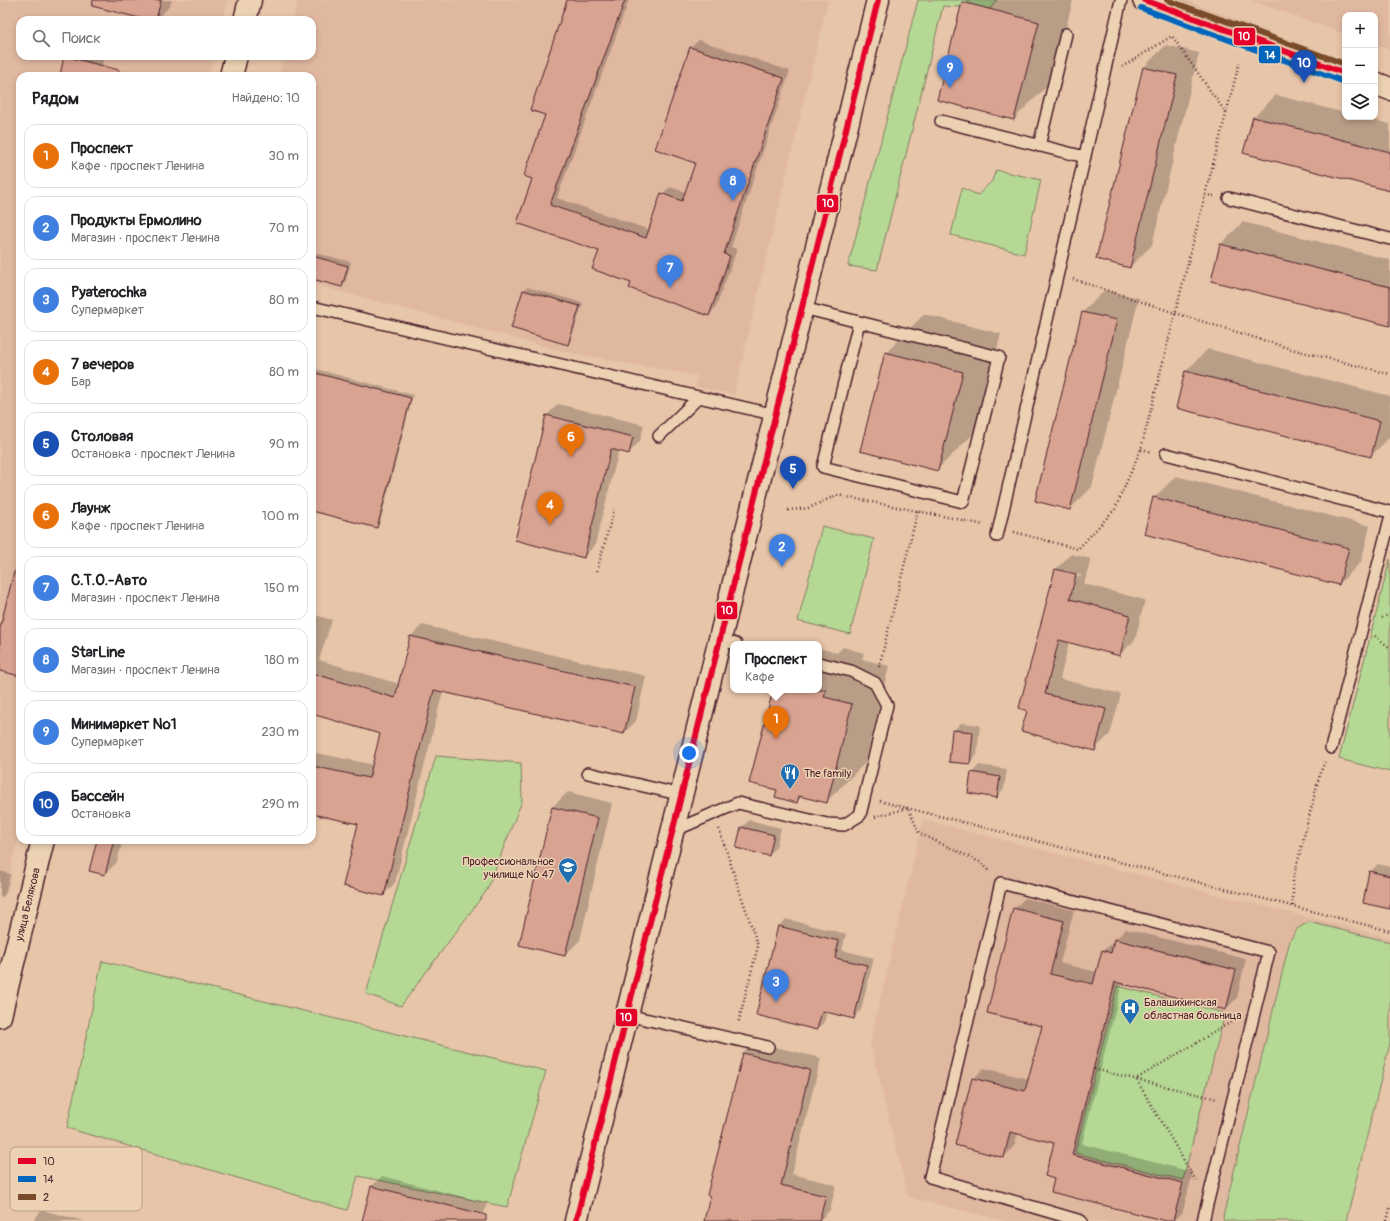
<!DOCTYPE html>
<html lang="ru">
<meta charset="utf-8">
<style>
:root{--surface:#fff;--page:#f6f6f6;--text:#202124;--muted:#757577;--line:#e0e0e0;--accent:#1f6fb2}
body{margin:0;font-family:Pangolin,sans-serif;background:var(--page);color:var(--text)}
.controls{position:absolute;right:12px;top:12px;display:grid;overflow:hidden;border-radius:8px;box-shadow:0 2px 6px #0003}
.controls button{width:36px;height:36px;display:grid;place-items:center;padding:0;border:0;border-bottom:1px solid var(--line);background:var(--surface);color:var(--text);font:20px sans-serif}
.you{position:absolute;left:689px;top:753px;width:14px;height:14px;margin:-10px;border:3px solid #fff;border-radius:50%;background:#1a73e8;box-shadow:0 0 0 6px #1a73e833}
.badge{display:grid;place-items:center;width:26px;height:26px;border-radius:50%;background:var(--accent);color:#fff;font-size:13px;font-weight:700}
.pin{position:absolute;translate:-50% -33px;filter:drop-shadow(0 1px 2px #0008)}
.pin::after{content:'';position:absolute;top:21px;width:14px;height:12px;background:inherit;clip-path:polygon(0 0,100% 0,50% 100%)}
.popup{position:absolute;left:730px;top:641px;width:92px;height:52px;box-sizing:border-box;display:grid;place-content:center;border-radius:8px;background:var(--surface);filter:drop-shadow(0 1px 3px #0005);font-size:13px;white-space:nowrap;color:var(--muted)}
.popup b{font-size:15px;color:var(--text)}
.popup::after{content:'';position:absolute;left:50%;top:100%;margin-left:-8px;border:8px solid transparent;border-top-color:var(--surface)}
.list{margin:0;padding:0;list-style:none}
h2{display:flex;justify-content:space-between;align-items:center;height:52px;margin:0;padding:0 16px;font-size:17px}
h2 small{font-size:13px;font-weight:400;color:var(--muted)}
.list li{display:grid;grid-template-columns:26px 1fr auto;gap:12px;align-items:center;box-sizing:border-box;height:64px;margin:0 8px 8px;padding:0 8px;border:1px solid var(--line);border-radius:12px}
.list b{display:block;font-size:15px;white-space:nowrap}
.list p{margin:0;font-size:13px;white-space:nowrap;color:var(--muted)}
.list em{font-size:13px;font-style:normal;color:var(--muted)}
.icon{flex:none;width:22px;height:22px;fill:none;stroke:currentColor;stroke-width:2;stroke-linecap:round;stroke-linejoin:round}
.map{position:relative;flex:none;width:1390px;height:1221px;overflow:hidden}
.search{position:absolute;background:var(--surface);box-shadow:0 2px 6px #0003;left:16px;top:16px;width:300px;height:44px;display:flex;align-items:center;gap:10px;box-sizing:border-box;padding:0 14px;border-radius:12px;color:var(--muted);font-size:15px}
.panel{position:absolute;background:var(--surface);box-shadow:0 2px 6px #0003;left:16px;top:72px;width:300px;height:772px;border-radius:12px}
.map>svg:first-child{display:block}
.built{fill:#e0b8a0}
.green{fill:#b5d994;stroke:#807c60}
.shadow{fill:#0003;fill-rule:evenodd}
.building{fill:#d9a391;stroke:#4a1f2b}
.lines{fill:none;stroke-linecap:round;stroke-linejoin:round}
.service-casing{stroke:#4a1f2b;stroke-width:14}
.minor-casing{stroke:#4a1f2b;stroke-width:25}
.secondary-casing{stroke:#4a1f2b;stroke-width:25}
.path{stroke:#4a1f2b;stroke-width:2.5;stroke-dasharray:1 3;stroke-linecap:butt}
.service{stroke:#ecd2b3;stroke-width:11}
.minor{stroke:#ecd2b3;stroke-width:22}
.secondary{stroke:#ecd2b3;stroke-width:22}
.bus-1-casing{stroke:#ecd2b3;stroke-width:9}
.bus-2-casing{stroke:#ecd2b3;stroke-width:9}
.bus-3-casing{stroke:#ecd2b3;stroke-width:9}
.bus-1{stroke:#e4002b;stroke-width:6}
.bus-2{stroke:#0065bd;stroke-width:6}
.bus-3{stroke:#7a4b2a;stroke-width:6}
.labels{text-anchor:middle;stroke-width:3;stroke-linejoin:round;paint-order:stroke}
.poi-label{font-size:11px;fill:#4a1f2b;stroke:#ecd2b3;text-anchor:start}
.street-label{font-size:11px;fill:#4a1f2b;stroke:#ecd2b3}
.key{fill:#ecd2b3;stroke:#bb9c8a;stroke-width:1}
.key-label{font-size:11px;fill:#4a1f2b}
.line-badge{stroke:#ecd2b3;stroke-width:1.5}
.badge-label{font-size:11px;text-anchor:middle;font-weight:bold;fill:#fff}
</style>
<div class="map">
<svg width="1390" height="1221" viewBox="0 0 1390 1221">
<rect width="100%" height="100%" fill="#e7c5a9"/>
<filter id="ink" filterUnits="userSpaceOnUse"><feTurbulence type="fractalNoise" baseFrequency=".025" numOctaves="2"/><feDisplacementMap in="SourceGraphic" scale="8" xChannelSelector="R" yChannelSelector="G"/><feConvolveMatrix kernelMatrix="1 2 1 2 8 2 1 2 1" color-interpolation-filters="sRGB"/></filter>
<g filter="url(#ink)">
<!-- built -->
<path class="built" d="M0 0H228L223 20H20V56H214L209 76H20V831L3 898 0 897Z
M298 0H828L734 394 696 387 697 376 566 352 312 284V76H279L284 56H312V20H293Z
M1250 0H1390V50L1375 45V15H1345V34Z
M923 820 1390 938V1007L1337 1221H1005L908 1197 870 1042Z"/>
<!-- green -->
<path class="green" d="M918 0H997L990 9 943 6 877 270 848 266Z
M996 170 1041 180 1024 254 951 235 962 188 978 195 992 181Z
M822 526 874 539 850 634 798 621Z
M1390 559V772L1339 759Z
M436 756 521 763 522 801 487 890 401 1006 366 994Z
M1309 922 1390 942V1043L1346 1221H1224L1223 1217 1290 940 1298 928Z
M102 961 546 1071 507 1207 358 1176 347 1210 67 1128Z
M1117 986 1225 1013 1183 1180 1075 1153Z"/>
<!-- shadow -->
<path class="shadow" d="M110 0H172L170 6 156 20H152Z
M568 0H629L557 198 650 230 662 194 670 187 686 192 696 162 656 149 691 47 699 40 790 71 731 247 737 249 716 307 709 315 632 282 600 250 518 222 534 178Z
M966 0H1073L1053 80 1014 119 963 3Z
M1166 45 1199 53 1152 245 1130 267 1144 67Z
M66 56 104 57 99 76H61Z
M1276 95 1345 113V117H1361L1390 124V190L1244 153 1254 117Z
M1243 222 1390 260V325L1221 244Z
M312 252 351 262 345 283 342 286 312 278Z
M527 287 583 303 571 340 568 344 513 327 524 290Z
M1105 290 1139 298 1092 487 1070 509 1083 312Z
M924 314 1001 334 976 431 937 470 886 353Z
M1208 349 1390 396V437L1371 456 1177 407 1186 371Z
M312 368 413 395 380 523 376 527 312 510Z
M558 404 644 425 640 441 629 453 619 450 595 545 584 557 547 415Z
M1176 476 1370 526 1361 562 1339 584 1154 498Z
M20 550V675L0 670V632Z
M1071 554 1091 559 1084 584 1145 600 1135 640 1119 655 1069 642 1060 679 1121 694 1110 734 1095 749 1028 710 1056 569ZM1065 570 1081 575V577L1065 572Z
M312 614 332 620 319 660 399 684 410 637 422 625 646 676 636 721 624 733 443 691 395 883 383 895 359 823 312 813V752L374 765 381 733 312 712Z
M843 647 864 653 862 659 889 666 865 763 826 802 803 796 797 802 778 790 774 690H819V648L837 653Z
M961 723 980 725 977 755 969 763 953 731Z
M979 765 1007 769 1004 789 996 796 972 773Z
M568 792 612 803 580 940 565 955 552 807Z
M749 820 781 828 776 847 769 855 737 847 742 827Z
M98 840H123L117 862 105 874Z
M1378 864 1390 867V908L1370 872Z
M0 871 11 874 6 893 3 897 0 896Z
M1025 898 1074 910 1060 963 1097 972 1103 951 1126 929 1246 959 1237 998 1226 1009 1122 983 1082 1144 1193 1172 1183 1211 1173 1221 1055 1178V1142L1018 1133 1014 1146 1004 1157 973 1079 984 1068 1029 1079 1043 1026 1014 909Z
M786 919 846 934 842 950 874 958 861 1010 853 1018 827 1011 824 1022 817 1029 779 926Z
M755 1042 821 1058 792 1174 836 1185 830 1210 819 1221H705L743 1053Z
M382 1176 487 1203 482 1221H363L372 1186Z
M42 1210 84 1221H34L35 1218Z"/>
<!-- building -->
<path class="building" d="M93 0H161L156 20H147L92 6Z
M567 0H625L550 205 646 238 661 193 682 201 695 163 655 149 690 47 784 78 724 254 730 256 709 316 629 288 631 283 592 269 599 251 517 223 532 179 524 176 545 115 530 110Z
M962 2 1039 22 1014 120 937 100Z
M64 56 119 70V76H60Z
M1143 67 1177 75 1130 268 1096 259Z
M1253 117 1390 152V191L1243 153Z
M1220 244 1390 287V326L1211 281Z
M312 256 348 266 342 287 312 279Z
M523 290 580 306 568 345 511 328Z
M1082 312 1117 320 1070 510 1035 501Z
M885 352 963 372 938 471 860 451Z
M1185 371 1380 421 1371 457 1176 408Z
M312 372 411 398 377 528 312 511Z
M546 415 633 437 629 454 611 449 584 558 515 540Z
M1153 497 1349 548 1339 585 1144 534Z
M1055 569 1076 574 1070 599 1130 615 1120 656 1059 640 1045 694 1106 709 1095 751 1021 731 1027 711 1019 708Z
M14 572H20V676L0 671V628Z
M410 636 635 687 624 734 434 690 384 896 343 886 358 824 312 814V766L369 778 380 734 312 714V673L395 698Z
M773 690H826L824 697 852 704 827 803 799 796 797 803 775 797 777 790 749 783Z
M952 730 973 732 970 764 949 762Z
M971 772 1000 777 997 798 968 793Z
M552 807 598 818 565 956 519 945Z
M741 827 774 835 769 856 736 848Z
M97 840H114L105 875 89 871Z
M1369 871 1390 876V909L1363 903Z
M1013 908 1064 921 1050 974 1093 984 1102 950 1111 953 1114 939 1236 970 1226 1010 1115 982 1072 1155 1183 1183 1173 1221H1166L1051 1192 1054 1179 1045 1176 1054 1143 1010 1132 1004 1158 955 1145 972 1078 1025 1091 1042 1026 987 1013Z
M778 926 839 941 835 958 867 965 854 1019 822 1011 817 1030 756 1015Z
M743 1053 810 1070 781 1185 826 1196 819 1221H704L710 1196 707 1195Z
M371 1186 486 1215V1221H362Z"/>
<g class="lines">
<defs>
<path id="service" d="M941 121 1085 157
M1039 146 1066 34
M1229 198 1390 239
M312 307 776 415
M803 308 999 357 963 502 823 467 859 322
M659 436 699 397
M1166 454 1390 512
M997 536 1121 0
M720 640 736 644
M1331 748 1390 519
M588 773 682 795
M673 831 738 803 827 824 844 825 860 815 887 705 875 683 851 671 819 663
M627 1015 768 1047
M1081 1221 930 1177 1001 883 1269 952 1203 1221"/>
<g id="minor">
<path d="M245 20 250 0"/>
<path d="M231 76 236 56"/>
<path id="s1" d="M0 1016 43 840"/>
</g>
<path id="secondary" d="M1144 0 1345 73
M1375 83 1390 89
M576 1221 878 0"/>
</defs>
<!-- service casing -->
<use href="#service" class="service-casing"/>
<!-- minor casing -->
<use href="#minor" class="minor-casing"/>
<!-- secondary casing -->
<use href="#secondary" class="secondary-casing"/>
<!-- path -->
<path class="path" d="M1122 67 1172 36 1226 113
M1205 195 1240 60
M1073 279 1175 313 1295 350 1390 374
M1141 449 1152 452
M788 510 809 508 837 495 952 518
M957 519 984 525
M1014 532 1078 549 1115 509 1141 449 1205 195 1214 196
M597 571 614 509
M1382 618 1390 614
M1375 636 1390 648
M879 667 918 510
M880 801 1390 931
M875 817 908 808 919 833 980 862 991 872
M719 829 758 946 738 1024
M1293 906V880L1320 773 1325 762
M1094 1069 1217 1099
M1196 1181 1136 1079 1236 1019
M1387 1221 1390 1208"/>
<!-- service -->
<use href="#service" class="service"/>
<!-- minor -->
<use href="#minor" class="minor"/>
<!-- secondary -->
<use href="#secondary" class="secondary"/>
<defs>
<path id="bus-1" d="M1144 0 1345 73
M576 1221 878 0"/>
<path id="bus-2" d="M1141 8 1342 81"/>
<path id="bus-3" d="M1167 0 1345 64"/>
</defs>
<!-- bus-1 casing -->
<use href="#bus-1" class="bus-1-casing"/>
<!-- bus-2 casing -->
<use href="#bus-2" class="bus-2-casing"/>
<!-- bus-3 casing -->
<use href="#bus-3" class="bus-3-casing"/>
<!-- bus-1 -->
<use href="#bus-1" class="bus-1"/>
<!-- bus-2 -->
<use href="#bus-2" class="bus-2"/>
<!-- bus-3 -->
<use href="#bus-3" class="bus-3"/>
</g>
</g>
<!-- icons -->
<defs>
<symbol id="restaurant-pin" viewBox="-11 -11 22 30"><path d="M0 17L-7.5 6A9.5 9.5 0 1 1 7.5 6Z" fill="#1f6fb2" stroke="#ecd2b3"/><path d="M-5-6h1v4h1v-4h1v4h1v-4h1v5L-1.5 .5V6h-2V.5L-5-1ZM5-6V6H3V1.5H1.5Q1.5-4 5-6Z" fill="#fff"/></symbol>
<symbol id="university-pin" viewBox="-11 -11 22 30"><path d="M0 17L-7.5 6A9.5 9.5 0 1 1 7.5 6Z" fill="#1f6fb2" stroke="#ecd2b3"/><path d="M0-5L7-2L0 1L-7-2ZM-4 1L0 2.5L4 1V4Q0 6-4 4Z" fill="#fff"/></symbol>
<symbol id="hospital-pin" viewBox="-11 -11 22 30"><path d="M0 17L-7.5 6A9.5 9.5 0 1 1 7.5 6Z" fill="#1f6fb2" stroke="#ecd2b3"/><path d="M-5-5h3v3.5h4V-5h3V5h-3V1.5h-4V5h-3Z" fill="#fff"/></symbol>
</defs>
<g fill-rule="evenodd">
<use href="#restaurant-pin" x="779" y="762" width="22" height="30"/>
<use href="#university-pin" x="557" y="856" width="22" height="30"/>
<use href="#hospital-pin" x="1119" y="997" width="22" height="30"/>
</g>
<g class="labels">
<!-- poi labels -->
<g class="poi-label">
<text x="804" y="777">The family</text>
<text x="554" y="865" text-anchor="end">Профессиональное<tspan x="554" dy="13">училище № 47</tspan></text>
<text x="1144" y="1006">Балашихинская<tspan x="1144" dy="13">областная больница</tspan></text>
</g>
<!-- street labels -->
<g class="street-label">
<text dy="4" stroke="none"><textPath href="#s1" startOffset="115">улица Белякова</textPath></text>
</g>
</g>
<!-- legend -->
<rect x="10" y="1147" width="132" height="64" rx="6" class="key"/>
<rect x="18" y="1158" width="18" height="6" fill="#e4002b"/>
<rect x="18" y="1176" width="18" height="6" fill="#0065bd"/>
<rect x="18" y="1194" width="18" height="6" fill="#7a4b2a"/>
<g class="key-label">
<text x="43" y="1165">10</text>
<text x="43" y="1183">14</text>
<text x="43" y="1201">2</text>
</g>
<g class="line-badge">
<rect x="1233" y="27" width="23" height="19" rx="4" fill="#e4002b"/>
<rect x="1258" y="45" width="23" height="19" rx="4" fill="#0065bd"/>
<rect x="816" y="194" width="23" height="19" rx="4" fill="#e4002b"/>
<rect x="716" y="601" width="22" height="19" rx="4" fill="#e4002b"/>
<rect x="615" y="1008" width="23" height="19" rx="4" fill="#e4002b"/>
</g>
<g class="badge-label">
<text x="1244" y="40">10</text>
<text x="1270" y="59">14</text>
<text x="828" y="207">10</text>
<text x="727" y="614">10</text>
<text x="626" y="1021">10</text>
</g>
</svg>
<div class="controls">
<button>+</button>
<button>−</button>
<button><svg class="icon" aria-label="layers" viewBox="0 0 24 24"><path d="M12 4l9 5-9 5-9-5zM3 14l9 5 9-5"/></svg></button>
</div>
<div class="you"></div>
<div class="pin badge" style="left:776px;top:739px;background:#e8710a">1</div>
<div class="popup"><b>Проспект</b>Кафе</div>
<div class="pin badge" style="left:782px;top:567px;background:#3f7fe0">2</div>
<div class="pin badge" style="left:776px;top:1002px;background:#3f7fe0">3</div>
<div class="pin badge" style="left:550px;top:525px;background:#e8710a">4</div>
<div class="pin badge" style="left:793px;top:489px;background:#1a4fb4">5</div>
<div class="pin badge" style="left:571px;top:457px;background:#e8710a">6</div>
<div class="pin badge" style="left:670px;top:288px;background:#3f7fe0">7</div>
<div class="pin badge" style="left:733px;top:201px;background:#3f7fe0">8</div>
<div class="pin badge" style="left:950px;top:88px;background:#3f7fe0">9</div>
<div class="pin badge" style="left:1304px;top:83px;background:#1a4fb4">10</div>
<div class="search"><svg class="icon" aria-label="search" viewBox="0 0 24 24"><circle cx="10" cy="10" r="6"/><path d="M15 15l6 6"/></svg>Поиск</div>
<section class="panel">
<h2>Рядом<small>Найдено: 10</small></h2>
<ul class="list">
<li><span class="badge" style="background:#e8710a">1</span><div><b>Проспект</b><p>Кафе · проспект Ленина</p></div><em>30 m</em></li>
<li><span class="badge" style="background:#3f7fe0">2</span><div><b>Продукты Ермолино</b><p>Магазин · проспект Ленина</p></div><em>70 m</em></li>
<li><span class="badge" style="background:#3f7fe0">3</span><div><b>Pyaterochka</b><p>Супермаркет</p></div><em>80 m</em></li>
<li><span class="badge" style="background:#e8710a">4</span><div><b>7 вечеров</b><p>Бар</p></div><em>80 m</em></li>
<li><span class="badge" style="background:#1a4fb4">5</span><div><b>Столовая</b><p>Остановка · проспект Ленина</p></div><em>90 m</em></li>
<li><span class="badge" style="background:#e8710a">6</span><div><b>Лаунж</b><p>Кафе · проспект Ленина</p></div><em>100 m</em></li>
<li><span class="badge" style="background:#3f7fe0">7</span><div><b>С.Т.О.-Авто</b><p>Магазин · проспект Ленина</p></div><em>150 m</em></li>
<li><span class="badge" style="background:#3f7fe0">8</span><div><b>StarLine</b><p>Магазин · проспект Ленина</p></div><em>180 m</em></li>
<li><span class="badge" style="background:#3f7fe0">9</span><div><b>Минимаркет №1</b><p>Супермаркет</p></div><em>230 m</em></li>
<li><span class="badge" style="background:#1a4fb4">10</span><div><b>Бассейн</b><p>Остановка</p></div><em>290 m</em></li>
</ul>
</section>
</div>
